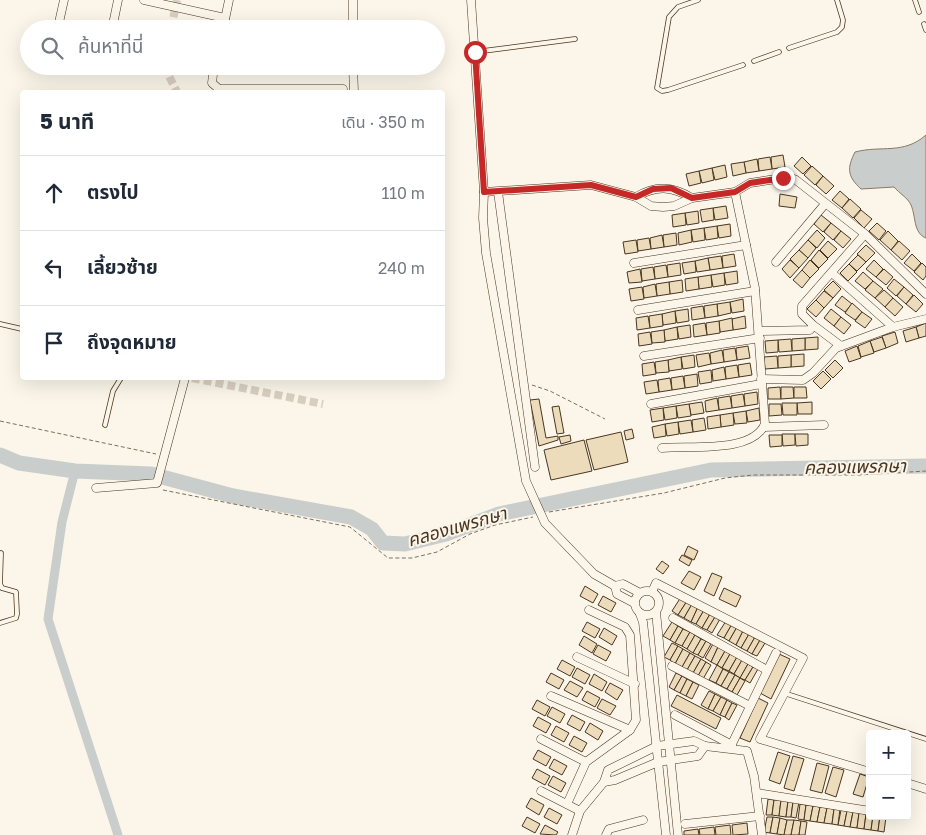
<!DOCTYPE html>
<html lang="th">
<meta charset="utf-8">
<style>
:root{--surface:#fff;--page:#f2f2f3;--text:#1f2937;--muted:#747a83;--line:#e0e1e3}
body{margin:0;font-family:"Golos Text","Noto Sans Thai",sans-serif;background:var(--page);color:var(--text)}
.controls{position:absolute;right:15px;bottom:15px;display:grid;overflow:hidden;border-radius:5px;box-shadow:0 5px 20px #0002}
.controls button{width:45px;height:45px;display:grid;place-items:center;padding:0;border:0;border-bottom:1px solid var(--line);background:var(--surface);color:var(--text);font:25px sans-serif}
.stop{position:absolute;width:15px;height:15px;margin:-11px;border:4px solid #c62828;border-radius:50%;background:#fff}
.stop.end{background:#c62828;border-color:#fff;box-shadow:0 1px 5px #0008}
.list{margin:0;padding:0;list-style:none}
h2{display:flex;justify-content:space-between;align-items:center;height:65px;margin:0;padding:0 20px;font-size:21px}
h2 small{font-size:16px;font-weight:400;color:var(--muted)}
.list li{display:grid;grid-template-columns:32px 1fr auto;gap:15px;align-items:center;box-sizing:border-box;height:75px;padding:0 20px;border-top:1px solid var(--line)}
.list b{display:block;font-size:19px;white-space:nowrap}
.list em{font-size:16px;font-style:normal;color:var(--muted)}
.icon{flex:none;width:28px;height:28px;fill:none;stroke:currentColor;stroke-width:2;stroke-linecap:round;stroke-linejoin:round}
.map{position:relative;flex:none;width:926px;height:835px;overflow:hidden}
.search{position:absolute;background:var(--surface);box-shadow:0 5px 20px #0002;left:20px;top:20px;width:425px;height:55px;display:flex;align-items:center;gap:12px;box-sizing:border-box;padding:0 18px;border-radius:28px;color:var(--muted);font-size:19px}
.panel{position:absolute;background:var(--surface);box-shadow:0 5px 20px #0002;left:20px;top:90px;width:425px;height:290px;border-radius:5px}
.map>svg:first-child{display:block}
.water{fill:#c9cecd;stroke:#887966}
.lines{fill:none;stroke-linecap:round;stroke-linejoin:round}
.canal{stroke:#c9cecd;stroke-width:9}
.river{stroke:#c9cecd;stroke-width:15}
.building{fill:#ecdcbc;stroke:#4a3520}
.minor-tunnel{stroke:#d8cfc1;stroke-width:8;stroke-dasharray:8 4;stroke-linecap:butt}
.service-casing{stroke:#4a3520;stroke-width:5.5}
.minor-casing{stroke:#4a3520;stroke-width:9}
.path{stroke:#7f6f5c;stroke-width:1;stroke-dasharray:4 2.5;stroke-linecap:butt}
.service{stroke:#fbf6e9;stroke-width:4}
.minor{stroke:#fbf6e9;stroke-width:8}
.route{stroke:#c62828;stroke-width:6}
.labels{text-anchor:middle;stroke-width:4;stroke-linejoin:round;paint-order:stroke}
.water-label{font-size:18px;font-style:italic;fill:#4a3520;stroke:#fbf6e9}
</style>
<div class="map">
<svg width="926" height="835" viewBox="0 0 926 835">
<rect width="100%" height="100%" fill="#fbf6e9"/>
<path class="water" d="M926 135V238C913 233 916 216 911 205 908 198 899 193 894 187L861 189C847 176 847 168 855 152 882 145 903 155 926 135Z"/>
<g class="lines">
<polyline class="canal" points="75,471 62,522 48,619 118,835"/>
<polyline class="river" points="0,455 19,463 75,471 151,474 233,496 351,517 372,529 383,543 405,544 446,534 499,514 711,470 926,466"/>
</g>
<g class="building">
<polygon points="783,155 785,167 772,169 771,157"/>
<polygon points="770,157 772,169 759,171 758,159"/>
<polygon points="802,157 811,166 803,174 794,166"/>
<polygon points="757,159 759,171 746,173 744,162"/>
<polygon points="744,162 746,173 733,176 731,164"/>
<polygon points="725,165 727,177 715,180 712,168"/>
<polygon points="812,166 823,176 815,185 804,175"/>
<polygon points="712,168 714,180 702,183 699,171"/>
<polygon points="699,171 701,183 689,186 686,174"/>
<polygon points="823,176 834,186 826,194 816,185"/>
<polygon points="840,191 849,199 842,208 832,200"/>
<polygon points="780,194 797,197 795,208 779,206"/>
<polygon points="850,199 861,209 853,218 842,208"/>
<polygon points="726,206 728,218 715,220 713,208"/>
<polygon points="713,208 714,220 702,222 700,210"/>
<polygon points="861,210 872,219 864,228 854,218"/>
<polygon points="698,211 699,223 687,225 685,213"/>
<polygon points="685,213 686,225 673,227 672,215"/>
<polygon points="821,215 831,223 823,232 814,224"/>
<polygon points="831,223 841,231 833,240 824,232"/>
<polygon points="877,223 886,231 879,240 869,231"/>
<polygon points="730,224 731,236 719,238 717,226"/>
<polygon points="717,226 718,238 706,240 704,228"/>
<polygon points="704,228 705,240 693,242 691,230"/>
<polygon points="691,230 692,242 679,245 678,233"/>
<polygon points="817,230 825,238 817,248 808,240"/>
<polygon points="841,231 851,239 843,248 834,240"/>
<polygon points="888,231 898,241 891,250 880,240"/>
<polygon points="676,233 677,245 664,247 663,235"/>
<polygon points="662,235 664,247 651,249 650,238"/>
<polygon points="649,238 651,249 638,251 637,240"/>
<polygon points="636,240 638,252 625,254 623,242"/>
<polygon points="808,240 816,248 808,258 799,250"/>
<polygon points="828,241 837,249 828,258 820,250"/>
<polygon points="899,241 910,251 902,260 891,250"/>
<polygon points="866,245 875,253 866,262 857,254"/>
<polygon points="799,250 808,258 799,268 790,259"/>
<polygon points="819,250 828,259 819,268 811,260"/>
<polygon points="734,254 736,266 723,268 722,256"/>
<polygon points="912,254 921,263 914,271 904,263"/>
<polygon points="858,255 866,262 857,271 849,264"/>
<polygon points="721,256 723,268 710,270 708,258"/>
<polygon points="708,258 710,270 697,272 695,261"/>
<polygon points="790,260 799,268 790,278 782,269"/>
<polygon points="810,260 819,269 810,278 802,270"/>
<polygon points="874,260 883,269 876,277 866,269"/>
<polygon points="695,261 696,272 684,274 682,263"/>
<polygon points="680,263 681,275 668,277 667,265"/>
<polygon points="922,263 926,267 926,276 923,280 914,272"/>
<polygon points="849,264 857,272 848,281 840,273"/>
<polygon points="666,265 668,277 655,279 654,267"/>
<polygon points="653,267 655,279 642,281 641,269"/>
<polygon points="640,269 642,282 629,283 627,272"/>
<polygon points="884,269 893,277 886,285 876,277"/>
<polygon points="802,270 810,278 802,288 793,280"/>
<polygon points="737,271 738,283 726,285 724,273"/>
<polygon points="863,272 873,281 865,289 855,281"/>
<polygon points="724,273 725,285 713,287 711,275"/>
<polygon points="711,275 712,287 699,289 698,277"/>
<polygon points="698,277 699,289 686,291 685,279"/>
<polygon points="894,279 904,287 896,296 887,288"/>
<polygon points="682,280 683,292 670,294 669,282"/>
<polygon points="833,281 841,289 833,298 824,290"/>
<polygon points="873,281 883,289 875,298 865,290"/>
<polygon points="669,282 670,294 657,296 656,284"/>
<polygon points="655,284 657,296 644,298 643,287"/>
<polygon points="642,287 644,299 631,301 629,289"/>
<polygon points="904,287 913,295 906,304 897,296"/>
<polygon points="884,290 893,298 885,307 875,298"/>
<polygon points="824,291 833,298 824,308 816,300"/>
<polygon points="914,295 923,304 916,312 906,304"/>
<polygon points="842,296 852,304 845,312 835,305"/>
<polygon points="893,298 903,307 895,316 885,307"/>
<polygon points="743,299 744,311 732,313 730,302"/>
<polygon points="816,300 824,308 816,317 807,309"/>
<polygon points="730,302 731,313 718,316 717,304"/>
<polygon points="852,303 862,312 855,320 845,313"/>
<polygon points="717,304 718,316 705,318 704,306"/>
<polygon points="703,306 705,318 692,320 691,308"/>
<polygon points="688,309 689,321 677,323 675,311"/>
<polygon points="831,309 841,317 834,326 824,318"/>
<polygon points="675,311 676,323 663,325 662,314"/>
<polygon points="862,312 872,319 865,328 855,321"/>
<polygon points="662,314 663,326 650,328 649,316"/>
<polygon points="648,316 650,328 637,330 636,318"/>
<polygon points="745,316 746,328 733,330 732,319"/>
<polygon points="841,317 851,325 844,334 834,326"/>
<polygon points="732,318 733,330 720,332 719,321"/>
<polygon points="719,321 720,333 707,335 706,323"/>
<polygon points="705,323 707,335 694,337 693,325"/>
<polygon points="926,323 926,336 919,338 916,327"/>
<polygon points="690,325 691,337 679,339 677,327"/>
<polygon points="677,327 678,339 665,341 664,330"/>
<polygon points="916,327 919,338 906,342 903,331"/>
<polygon points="664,330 665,342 652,343 651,332"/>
<polygon points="650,332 652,344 639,346 638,334"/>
<polygon points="895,332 898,343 886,348 882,336"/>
<polygon points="818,337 818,349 805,350 805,338"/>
<polygon points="882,337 886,348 874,352 870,341"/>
<polygon points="805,338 805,350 792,351 792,339"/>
<polygon points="791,339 792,351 779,352 778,340"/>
<polygon points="778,340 778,352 766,353 765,341"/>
<polygon points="870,341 874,353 861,357 858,346"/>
<polygon points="748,346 750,358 737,360 736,348"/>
<polygon points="857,346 861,358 849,362 845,351"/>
<polygon points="735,348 737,360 724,362 723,350"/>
<polygon points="722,350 724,362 711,364 710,353"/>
<polygon points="709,353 711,364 698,367 696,355"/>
<polygon points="804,354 804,366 791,367 791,355"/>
<polygon points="694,355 695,367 683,369 681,357"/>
<polygon points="791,355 791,367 778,368 778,356"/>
<polygon points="777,356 778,368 765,369 764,357"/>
<polygon points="681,357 682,369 669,371 668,360"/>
<polygon points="668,360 669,372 656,373 655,362"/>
<polygon points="835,360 843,368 833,378 825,370"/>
<polygon points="654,362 656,374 643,376 642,364"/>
<polygon points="750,363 752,375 739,377 738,365"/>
<polygon points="737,365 739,377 726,379 725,367"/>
<polygon points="724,367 726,379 713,381 712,370"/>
<polygon points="711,370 712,382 700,384 698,372"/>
<polygon points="823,371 831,379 821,389 813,381"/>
<polygon points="697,374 698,386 685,388 684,376"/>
<polygon points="683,376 685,388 672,390 671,378"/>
<polygon points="670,378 672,390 659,392 658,380"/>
<polygon points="657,380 659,392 646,394 644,382"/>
<polygon points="780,387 781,399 768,399 768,388"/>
<polygon points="781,387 793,387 794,398 781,399"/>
<polygon points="794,387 806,387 807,398 794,398"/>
<polygon points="757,392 758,404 745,406 744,394"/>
<polygon points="743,394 745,406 732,408 731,396"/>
<polygon points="730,396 732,408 719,410 718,398"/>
<polygon points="717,398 719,410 706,412 705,401"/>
<polygon points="539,399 546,438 558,436 558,440 539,446 530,400"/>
<polygon points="702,402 704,413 691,415 689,404"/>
<polygon points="812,402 812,414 798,414 797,403"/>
<polygon points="782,403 797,403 797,415 783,415"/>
<polygon points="689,404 691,416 678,418 676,406"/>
<polygon points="769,404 781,404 782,415 769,416"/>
<polygon points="559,406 564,433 557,434 552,407"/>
<polygon points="676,406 677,418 665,420 663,408"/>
<polygon points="663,408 664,420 652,422 650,410"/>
<polygon points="759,408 760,420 748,422 746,411"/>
<polygon points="746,411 747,423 735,424 733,413"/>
<polygon points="733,413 734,425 721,427 720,415"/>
<polygon points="720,415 721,427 708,429 707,417"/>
<polygon points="704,418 706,430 693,432 692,420"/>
<polygon points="691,420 693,432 680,434 678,422"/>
<polygon points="678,422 679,434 667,436 665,424"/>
<polygon points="665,424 666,436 654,438 652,427"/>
<polygon points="632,429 634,438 626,440 624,431"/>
<polygon points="621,432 628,462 594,470 586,440"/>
<polygon points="782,434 795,434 795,445 783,446"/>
<polygon points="795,434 808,434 808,445 796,446"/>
<polygon points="570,435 571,441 561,444 559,437"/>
<polygon points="769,435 782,435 782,446 770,447"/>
<polygon points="584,440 592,471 551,480 544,450"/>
<polygon points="688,546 698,551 694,560 684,555"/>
<polygon points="682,555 692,560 689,566 679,560"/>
<polygon points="662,561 669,566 663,574 656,569"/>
<polygon points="689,571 701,577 694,590 681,583"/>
<polygon points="712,573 722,577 714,596 704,591"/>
<polygon points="585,586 598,594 593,603 580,596"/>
<polygon points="724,588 741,596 736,607 719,599"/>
<polygon points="603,596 616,603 611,612 598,605"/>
<polygon points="681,597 687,601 678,615 672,611"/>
<polygon points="687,601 692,604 684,618 678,615"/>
<polygon points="692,604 698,607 691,622 684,618"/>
<polygon points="698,607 704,610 696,624 691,622"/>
<polygon points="704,610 710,614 702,628 696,624"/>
<polygon points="710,614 715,617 707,630 702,628"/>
<polygon points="715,617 720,619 712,633 707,630"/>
<polygon points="726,621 732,624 724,638 717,635"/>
<polygon points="587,622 600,629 595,638 582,631"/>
<polygon points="672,622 678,626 670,640 663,636"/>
<polygon points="732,624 737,627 729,641 724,638"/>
<polygon points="678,626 683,629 675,643 670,640"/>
<polygon points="737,627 743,631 736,645 729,641"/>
<polygon points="604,628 617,636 612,645 599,637"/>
<polygon points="683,629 690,632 682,646 675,643"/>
<polygon points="743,631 749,634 741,648 736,645"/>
<polygon points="690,632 695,635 687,649 682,646"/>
<polygon points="749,634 755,637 747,651 741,648"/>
<polygon points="695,635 701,639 693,653 687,649"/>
<polygon points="584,636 597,644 592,653 579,645"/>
<polygon points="755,637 760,640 752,654 747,651"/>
<polygon points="701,639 706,641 698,655 693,653"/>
<polygon points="760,640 765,643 757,656 752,654"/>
<polygon points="706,641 711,644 703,658 698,655"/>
<polygon points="672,643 678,646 670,660 664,657"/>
<polygon points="713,644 718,647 711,662 705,658"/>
<polygon points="598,645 611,652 606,661 593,654"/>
<polygon points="678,646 683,649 675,664 670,660"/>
<polygon points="718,647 725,651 717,665 711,662"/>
<polygon points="683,649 690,653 682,667 675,664"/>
<polygon points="725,651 730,654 722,668 717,665"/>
<polygon points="690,653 695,656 687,670 682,667"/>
<polygon points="730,654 737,657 729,671 722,668"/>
<polygon points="779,654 790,659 771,699 760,693"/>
<polygon points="695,656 701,659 693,673 687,670"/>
<polygon points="737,657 742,660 734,674 729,671"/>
<polygon points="701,659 706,662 698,676 693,673"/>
<polygon points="562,660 575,667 570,676 557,669"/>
<polygon points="742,660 748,664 740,678 734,674"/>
<polygon points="706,662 711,665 703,679 698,676"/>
<polygon points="748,664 753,667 745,680 740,678"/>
<polygon points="717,665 723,669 716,683 709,680"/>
<polygon points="753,667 758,669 750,683 745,680"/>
<polygon points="577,668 590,675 585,684 572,677"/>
<polygon points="723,669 729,672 721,686 716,683"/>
<polygon points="729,672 735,675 727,689 721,686"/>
<polygon points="551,673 564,680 559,689 546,682"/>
<polygon points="676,673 682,676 674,690 669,687"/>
<polygon points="594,674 607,682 602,691 589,684"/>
<polygon points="735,675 740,678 732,692 727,689"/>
<polygon points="682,676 687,679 680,693 674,690"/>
<polygon points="740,678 745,681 737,695 732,692"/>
<polygon points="687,679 693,682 686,696 680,693"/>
<polygon points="570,681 583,688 577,697 564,690"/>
<polygon points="693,682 699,685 692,699 686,696"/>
<polygon points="610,683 623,690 617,700 605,692"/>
<polygon points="587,691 600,698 595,707 582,700"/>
<polygon points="709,691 715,694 708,709 701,705"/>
<polygon points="715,694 721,697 713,711 708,709"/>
<polygon points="677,695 721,718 716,729 671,706"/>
<polygon points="721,697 727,700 720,715 713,711"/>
<polygon points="758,698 768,703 750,742 740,738"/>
<polygon points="602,699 616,706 610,715 597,708"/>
<polygon points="537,700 550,707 545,716 532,709"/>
<polygon points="727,700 732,703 725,717 720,715"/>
<polygon points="732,703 737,705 729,720 725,717"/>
<polygon points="552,707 565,714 560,723 547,716"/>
<polygon points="572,715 585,722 580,731 567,724"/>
<polygon points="538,717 551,724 546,733 533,726"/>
<polygon points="590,723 603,731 598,740 585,732"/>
<polygon points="556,726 569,733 564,742 551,735"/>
<polygon points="574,736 587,743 582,752 569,745"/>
<polygon points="538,750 551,757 546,766 533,759"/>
<polygon points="778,752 790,756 780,784 769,780"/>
<polygon points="793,756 804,759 794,791 784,788"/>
<polygon points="554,759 567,766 562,775 549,768"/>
<polygon points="817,763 829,766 822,793 810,790"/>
<polygon points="833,767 844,770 836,797 825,793"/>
<polygon points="537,769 550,776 545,785 532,778"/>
<polygon points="860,774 869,777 863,797 853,794"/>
<polygon points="553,776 566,783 561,792 548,785"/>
<polygon points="531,798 544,805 539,815 526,807"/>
<polygon points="768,799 774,800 772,815 766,815"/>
<polygon points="774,800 781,800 779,816 772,815"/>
<polygon points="781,800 788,801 786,817 779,816"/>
<polygon points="788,801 793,802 791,817 786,817"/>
<polygon points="793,802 799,802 796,818 791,817"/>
<polygon points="800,804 806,805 804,820 798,819"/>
<polygon points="806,805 813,806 810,821 804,820"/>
<polygon points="813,806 820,807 817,822 810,821"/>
<polygon points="820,807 827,808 824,823 817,822"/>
<polygon points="549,808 562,815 557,824 544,817"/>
<polygon points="827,808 834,809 832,824 824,823"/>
<polygon points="834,809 840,809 838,825 832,824"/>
<polygon points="841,810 847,811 844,826 838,825"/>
<polygon points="847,811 853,812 850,827 844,826"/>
<polygon points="853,812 859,813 857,828 850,827"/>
<polygon points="859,813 866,814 864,829 857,828"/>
<polygon points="866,814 873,816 871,830 864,829"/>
<polygon points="873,816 880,816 878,831 871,830"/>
<polygon points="880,816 886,817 884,832 878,831"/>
<polygon points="527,817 540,824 535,833 522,826"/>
<polygon points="767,817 773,817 770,833 764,832"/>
<polygon points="773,817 780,818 777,834 770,833"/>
<polygon points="780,818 787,820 784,835 777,834"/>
<polygon points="787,820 794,820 791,835 784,835"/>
<polygon points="794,820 801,821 799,835 791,835"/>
<polygon points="801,821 807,822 805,835 799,835"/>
<polygon points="747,823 748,834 733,835 732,825"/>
<polygon points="545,825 558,832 556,835 540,834"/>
<polygon points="730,825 731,835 716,835 715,827"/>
<polygon points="714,827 715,835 700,835 699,829"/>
<polygon points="698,829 699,835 684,835 684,831"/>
</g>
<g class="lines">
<g class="minor-tunnel">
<polyline points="171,29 177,0"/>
<polyline points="164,66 177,92"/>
<polyline points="192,378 323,404"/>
</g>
<g class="service-casing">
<g id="service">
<polyline points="698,0 678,7 669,17 657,88 662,91 668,90 743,65"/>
<polyline points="915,0 919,12"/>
<polyline points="924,24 926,30"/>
<polyline points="789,48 837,32 842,27 843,20 837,0"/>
<polyline points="475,52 575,39"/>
<polyline points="754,61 779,52"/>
<polyline points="0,324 22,329"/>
<polyline points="105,425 113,391 121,378"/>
<polyline points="0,623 16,618 17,614 16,592 2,588 0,584 1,553"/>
<polyline points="784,693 926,739"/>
</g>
</g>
<g class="minor-casing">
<g id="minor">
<polyline points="144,0 225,18"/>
<polyline points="471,0 484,192 483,218 486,253 526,481 545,523 594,574 615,586 623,584 640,593"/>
<polyline points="58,27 64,0"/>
<polyline points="112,29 118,0"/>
<polyline points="223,29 229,0"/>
<polyline points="353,29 353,0"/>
<polyline points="214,66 212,83 219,89 343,89"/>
<polyline points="353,66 354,92"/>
<polyline points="484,192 591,185 636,197 651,206 663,207 674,206 692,198 735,192 750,183 789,177 796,180 865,234 926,294"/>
<polyline points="498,192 535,467"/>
<path d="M636 197C656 185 672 186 692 198"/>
<polyline points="776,262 825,204"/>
<polyline points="634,263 746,245"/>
<polyline points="832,273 893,327"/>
<polyline points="638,310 755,291"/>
<polyline points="813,325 841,346"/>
<polyline points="760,331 810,330 813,325 802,314 802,306 865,234"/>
<polyline points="644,356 760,338"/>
<polyline points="761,379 803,380 813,373 836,348 893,327 926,319"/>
<polyline points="651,404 761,384"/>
<polyline points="764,427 824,425"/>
<path d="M662 448C689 445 752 454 765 424L755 288 735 192"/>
<polyline points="96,488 157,483 185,378"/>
<polyline points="615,586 617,594 634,603"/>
<circle cx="647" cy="603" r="12"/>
<polyline points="652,592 656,583 803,658 760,739 870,772"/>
<polyline points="656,612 678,835"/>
<polyline points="640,614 643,622 666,835"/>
<polyline points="673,618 767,670"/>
<polyline points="577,657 635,684"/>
<polyline points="672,666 750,706"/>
<polyline points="551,696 630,730"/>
<polyline points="675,715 732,745"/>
<polyline points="541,739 586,762"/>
<polygon points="694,741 705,746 698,756 658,762 615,780 604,782 608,770 657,746"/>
<polyline points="705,746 747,751 754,776 762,835"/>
<polyline points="730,748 776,653"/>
<polyline points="907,783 926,789"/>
<polyline points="541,791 580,811"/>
<polyline points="757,793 870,811"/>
<polyline points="567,804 586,762 630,730 636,720 630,635 625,627 589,610"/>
<polyline points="685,824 760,816"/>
<polyline points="572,835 580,811 604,782"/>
<polyline points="606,835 609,829 643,820"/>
</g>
</g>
<g class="path">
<polyline points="532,385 550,391 605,419"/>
<polyline points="0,421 156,454"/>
<polyline points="163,490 350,527 388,558 412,558 437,552 470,534 495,525 533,517"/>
<polyline points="549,512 664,493 725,478 753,475 859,475 926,471"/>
</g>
<use href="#service" class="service"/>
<use href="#minor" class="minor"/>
</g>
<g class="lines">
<polyline class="route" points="475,52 484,192 591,185 636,197 653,189 671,188 692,198 735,192 750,183 783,178"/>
</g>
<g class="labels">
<g class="water-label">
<text transform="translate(855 467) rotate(-1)" y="6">คลองแพรกษา</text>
<text transform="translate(457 527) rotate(-16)" y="6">คลองแพรกษา</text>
</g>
</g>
</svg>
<div class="controls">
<button>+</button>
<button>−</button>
</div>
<div class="stop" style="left:475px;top:52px"></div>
<div class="stop end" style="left:783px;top:178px"></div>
<div class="search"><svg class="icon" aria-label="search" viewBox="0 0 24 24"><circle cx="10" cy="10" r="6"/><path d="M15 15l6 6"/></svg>ค้นหาที่นี่</div>
<section class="panel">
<h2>5 นาที<small>เดิน · 350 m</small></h2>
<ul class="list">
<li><svg class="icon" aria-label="ahead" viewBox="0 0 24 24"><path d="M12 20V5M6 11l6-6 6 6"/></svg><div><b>ตรงไป</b></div><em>110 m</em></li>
<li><svg class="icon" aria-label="left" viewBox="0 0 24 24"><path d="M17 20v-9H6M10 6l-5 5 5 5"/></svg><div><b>เลี้ยวซ้าย</b></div><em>240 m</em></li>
<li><svg class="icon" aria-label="arrive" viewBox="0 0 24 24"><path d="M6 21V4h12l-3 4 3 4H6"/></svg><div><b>ถึงจุดหมาย</b></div></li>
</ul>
</section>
</div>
